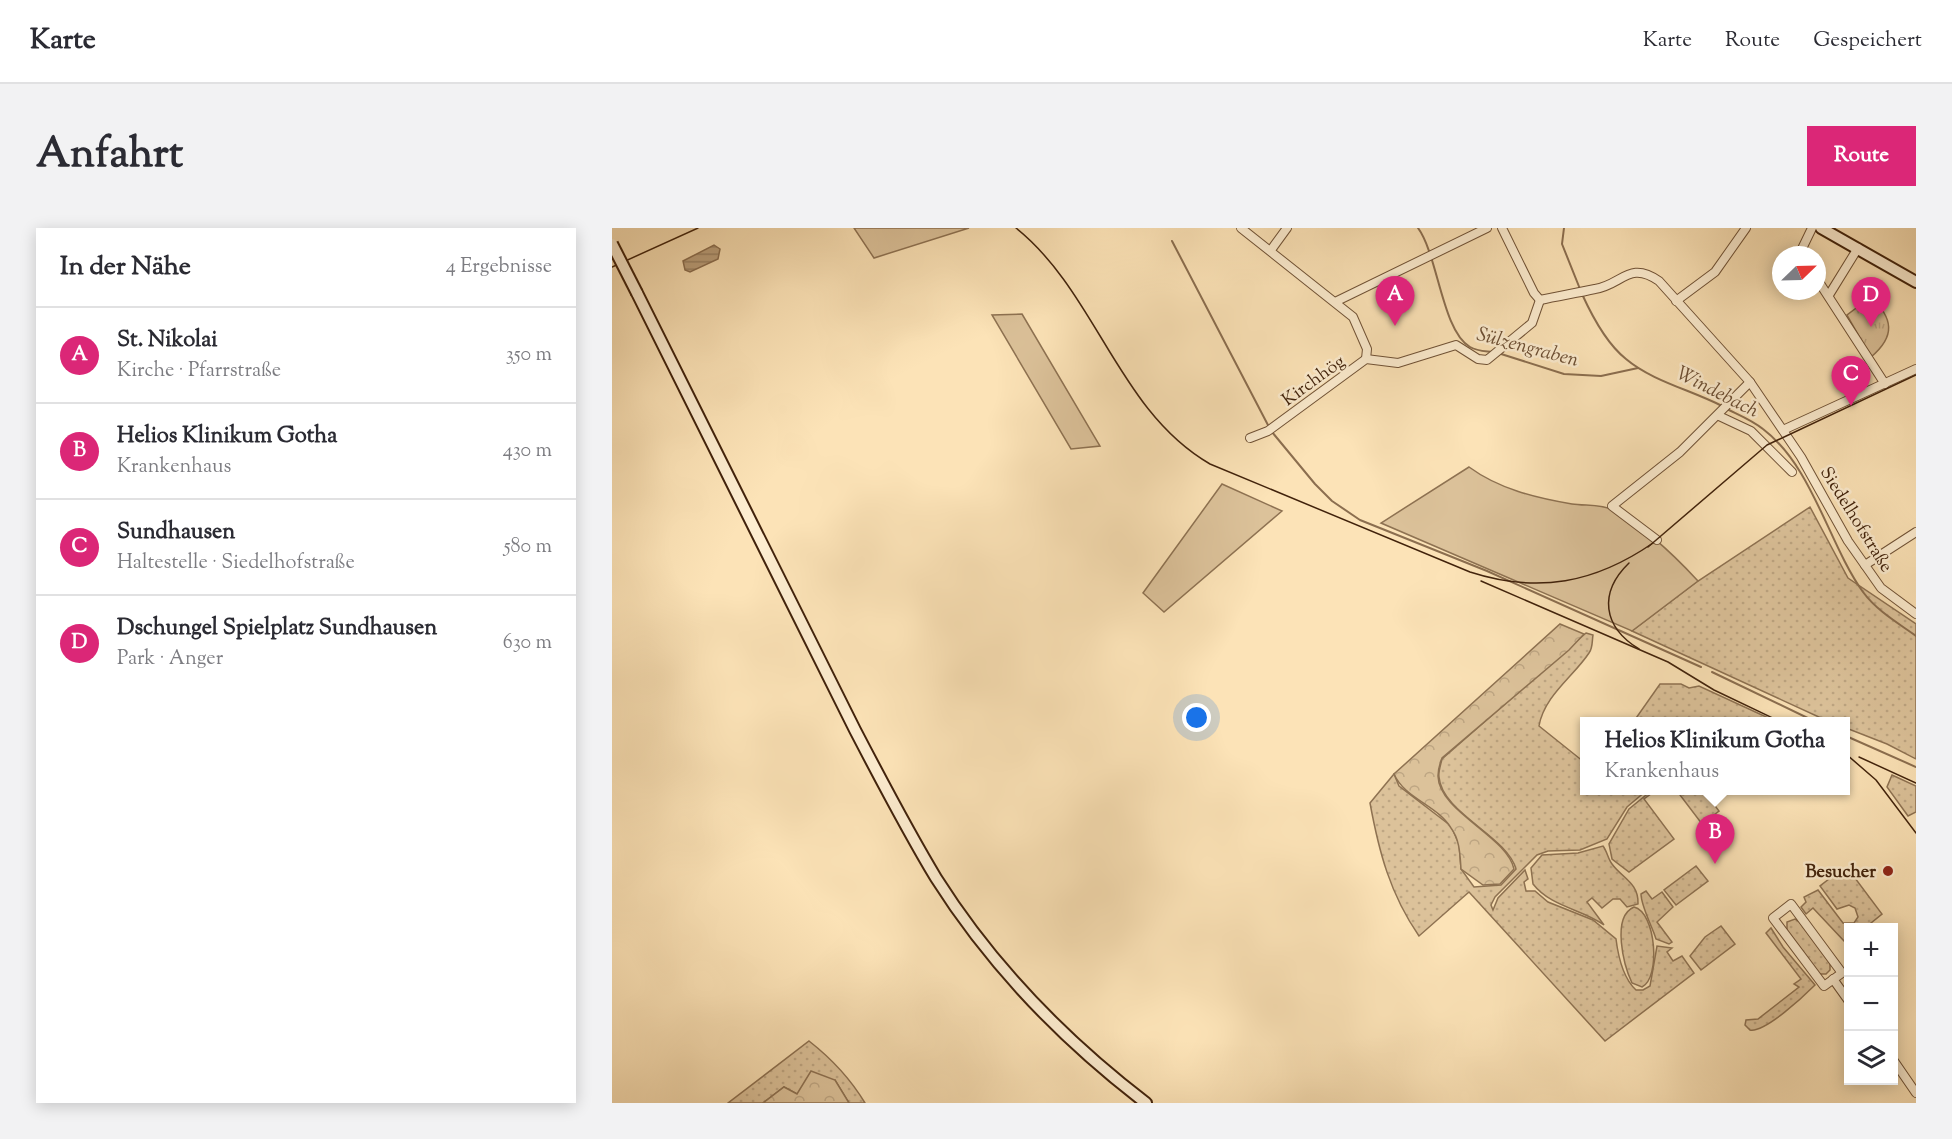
<!DOCTYPE html>
<html lang="de">
<meta charset="utf-8">
<style>
:root{--surface:#fff;--page:#f2f2f3;--text:#2b2b33;--muted:#7c7c81;--line:#e1e1e2;--accent:#db2777}
body{margin:0;font-family:"Sorts Mill Goudy",serif;background:var(--page);color:var(--text)}
.controls{position:absolute;right:18px;bottom:18px;display:grid;overflow:hidden;border-radius:0px;box-shadow:0 3px 15px #0003}
.controls button{width:54px;height:54px;display:grid;place-items:center;padding:0;border:0;border-bottom:2px solid var(--line);background:var(--surface);color:var(--text);font:30px sans-serif}
.compass{position:absolute;left:1160px;top:18px;width:54px;height:54px;border-radius:50%;background:var(--surface);box-shadow:0 3px 15px #0003;rotate:67deg}
.you{position:absolute;left:585px;top:490px;width:21px;height:21px;margin:-15px;border:4px solid #fff;border-radius:50%;background:#1a73e8;box-shadow:0 0 0 9px #1a73e833}
.badge{display:grid;place-items:center;width:39px;height:39px;border-radius:50%;background:var(--accent);color:#fff;font-size:20px;font-weight:700}
.pin{position:absolute;translate:-50% -50px;filter:drop-shadow(0 2px 3px #0008)}
.pin::after{content:'';position:absolute;top:32px;width:21px;height:18px;background:inherit;clip-path:polygon(0 0,100% 0,50% 100%)}
.popup{position:absolute;left:968px;top:489px;width:270px;height:78px;box-sizing:border-box;display:grid;place-content:center;border-radius:0px;background:var(--surface);filter:drop-shadow(0 2px 4px #0005);font-size:20px;white-space:nowrap;color:var(--muted)}
.popup b{font-size:22px;color:var(--text)}
.popup::after{content:'';position:absolute;left:50%;top:100%;margin-left:-12px;border:12px solid transparent;border-top-color:var(--surface)}
.list{margin:0;padding:0;list-style:none}
h2{display:flex;justify-content:space-between;align-items:center;height:78px;margin:0;padding:0 24px;font-size:26px}
h2 small{font-size:20px;font-weight:400;color:var(--muted)}
.list li{display:grid;grid-template-columns:39px 1fr auto;gap:18px;align-items:center;box-sizing:border-box;height:96px;padding:0 24px;border-top:2px solid var(--line)}
.list b{display:block;font-size:22px;white-space:nowrap}
.list p{margin:0;font-size:20px;white-space:nowrap;color:var(--muted)}
.list em{font-size:20px;font-style:normal;color:var(--muted)}
.icon{flex:none;width:33px;height:33px;fill:none;stroke:currentColor;stroke-width:2;stroke-linecap:round;stroke-linejoin:round}
.map{position:relative;flex:none;width:1304px;height:875px;overflow:hidden;border-radius:0px}
header{display:flex;align-items:center;gap:36px;box-sizing:border-box;height:84px;padding:0 30px;background:var(--surface);border-bottom:2px solid var(--line)}
header strong{font-size:28px}
nav{display:flex;gap:33px;margin-inline-start:auto;font-size:21px}
.intro{display:flex;align-items:center;justify-content:space-between;box-sizing:border-box;height:144px;padding:0 36px}
h1{margin:0;font-size:42px}
.button{padding:15px 27px;border-radius:0px;background:var(--accent);color:#fff;font-size:21px;font-weight:700}
main{display:flex;gap:36px;padding:0 36px}
aside{flex:1;background:var(--surface);border-radius:0px;box-shadow:0 3px 15px #0003}
.map>svg:first-child{display:block}
.grass{fill:url(#grass-dots);stroke:#8e7252;stroke-width:1.5}
.forest{fill:url(#forest-crowns);stroke:#8e7252;stroke-width:1.5}
.park{fill:url(#park-tufts);stroke:#8e7252;stroke-width:1.5}
.garden{fill:#dcc29a;stroke:#8e7252;stroke-width:1.5}
.water{fill:url(#water-rules);stroke:#8b6e4f;stroke-width:1.5}
.lines{fill:none;stroke-linecap:round;stroke-linejoin:round}
.stream{stroke:#8b6e4f;stroke-width:2}
.street-casing{stroke:#705236;stroke-width:10}
.secondary-casing{stroke:#41220b;stroke-width:14}
.street{stroke:#fdedd0;stroke-width:8}
.secondary{stroke:#fdedd0;stroke-width:10}
.tram{stroke:#41220b;stroke-width:1.5}
.secondary-bridge-casing{stroke:#41220b;stroke-width:14;stroke-linecap:butt}
.secondary-bridge{stroke:#fdedd0;stroke-width:10}
.poi-dot{fill:#8f2418;stroke:#fdedd0;stroke-width:2}
.labels{text-anchor:middle;stroke-width:5;stroke-linejoin:round;paint-order:stroke}
.street-label{font-size:18px;fill:#41220b;stroke:#fdedd0}
.poi-label{font-size:18px;font-weight:bold;fill:#41220b;stroke:#fdedd0;text-anchor:end}
.water-label{font-size:20px;font-style:italic;fill:#6c4e33;stroke:#fdedd0}
</style>
<header>
<strong>Karte</strong>
<nav><a>Karte</a><a>Route</a><a>Gespeichert</a></nav>
</header>
<div class="intro"><h1>Anfahrt</h1><a class="button">Route</a></div>
<main>
<aside>
<h2>In der Nähe<small>4 Ergebnisse</small></h2>
<ul class="list">
<li><span class="badge">A</span><div><b>St. Nikolai</b><p>Kirche · Pfarrstraße</p></div><em>350 m</em></li>
<li><span class="badge">B</span><div><b>Helios Klinikum Gotha</b><p>Krankenhaus</p></div><em>430 m</em></li>
<li><span class="badge">C</span><div><b>Sundhausen</b><p>Haltestelle · Siedelhofstraße</p></div><em>580 m</em></li>
<li><span class="badge">D</span><div><b>Dschungel Spielplatz Sundhausen</b><p>Park · Anger</p></div><em>630 m</em></li>
</ul>
</aside>
<div class="map">
<svg width="1304" height="875" viewBox="0 0 1304 875">
<defs>
<pattern id="grass-dots" width="8" height="8" patternUnits="userSpaceOnUse" patternTransform="scale(1.5)"><rect width="8" height="8" fill="#dcc29a"/><path d="M2 2h.1M6 6h.1" fill="none" stroke="#bea683" stroke-width="1.8" stroke-linecap="round"/></pattern>
<pattern id="forest-crowns" width="20" height="18" patternUnits="userSpaceOnUse" patternTransform="scale(1.5)"><rect width="20" height="18" fill="#dcc29a"/><path d="M2 6a3 3 0 1 1 6 0M12 15a3 3 0 1 1 6 0" fill="none" stroke="#bea683"/></pattern>
<pattern id="park-tufts" width="24" height="20" patternUnits="userSpaceOnUse" patternTransform="scale(1.5)"><rect width="24" height="20" fill="#dcc29a"/><path d="M3 7l-1-3M5 7V3M7 7l1-3M15 17l-1-3M17 17v-4M19 17l1-3" fill="none" stroke="#bea683"/></pattern>
<pattern id="water-rules" width="6" height="5" patternUnits="userSpaceOnUse" patternTransform="scale(1.5)"><rect width="6" height="5" fill="#bca17d"/><path d="M0 2.5h6" fill="none" stroke="#9a8365"/></pattern>
</defs>
<rect width="100%" height="100%" fill="#fce3b7"/>
<filter id="stains"><feTurbulence type="fractalNoise" baseFrequency=".00333" numOctaves="4"/><feColorMatrix values="0 0 0 0 .2 0 0 0 0 .09 0 0 0 0 .02 0 0 0 .5 -.17"/></filter>
<radialGradient id="worn" r=".72"><stop offset=".6" stop-color="#630" stop-opacity="0"/><stop offset="1" stop-color="#630" stop-opacity=".3"/></radialGradient>
<g class="grass">
<polygon points="1198,279 1236,350 1304,396 1304,531 1275,516 1234,500 1234,494 1209,490 1020,403 1086,353"/>
<path d="M974 405 981 407C980 412 981 420 977 425 962 448 932 468 927 498L972 534V562L1034 563 1015 579 995 611 968 622 936 623 925 627 883 669 879 677 881 682 886 670 913 642 916 651 912 654 914 663H923L936 674 981 692 1004 711C1006 727 1011 750 1024 762H1031L1038 758 1045 718 1060 720 1055 724 1061 733 1070 728 1082 745 993 813 857 664 807 708C778 666 767 624 758 575L782 546 787 558 839 598 847 616 849 641 862 659 889 657 904 641C895 608 830 585 827 549 826 544 829 536 830 531Z"/>
<polygon points="1048,456 1069,456 1077,460 1087,458 1163,493 1022,493"/>
<polygon points="1280,547 1304,558 1304,584 1296,588 1275,559"/>
<polygon points="1039,563 1043,563 1032,571 1062,611 1017,644 1000,631 997,616 1017,581"/>
<polygon points="1065,563 1092,563 1107,583 1090,596"/>
<path d="M991 618C995 623 996 631 1000 636 1010 650 1027 655 1026 676L1015 679 1008 671H1001L990 680 980 670 975 674 992 697C970 681 939 679 921 656L919 640 930 627 966 625Z"/>
<polygon points="1084,638 1096,653 1064,677 1052,662"/>
<polygon points="1230,641 1236,649 1240,646 1270,686 1254,699 1236,700 1236,712 1233,714 1201,680 1194,686 1189,679 1194,674 1192,669 1206,662 1231,695 1242,695 1246,689 1243,680 1237,677 1225,681 1208,658"/>
<path d="M1034 663 1040 671 1050 664 1061 679 1045 694 1060 714 1057 716 1044 711C1040 698 1029 678 1029 666Z"/>
<path d="M1022 679C1044 684 1049 750 1030 759L1020 755C1012 738 999 689 1022 679Z"/>
<polygon points="1183,691 1188,694 1218,735 1218,742 1214,746 1207,746 1175,705 1175,694"/>
<polygon points="1109,698 1123,716 1089,742 1078,728 1093,709"/>
<path d="M1159 700 1171 719 1203 757C1193 767 1153 805 1138 802L1133 797 1134 792 1146 791 1187 759 1182 756 1189 751 1154 705Z"/>
<path d="M197 813C220 831 238 850 253 875H237L223 852 185 866 172 859 151 875H116Z"/>
</g>
<g class="forest">
<path d="M948 396 972 406 957 422 830 530C828 535 826 542 826 548 827 584 895 608 902 641L888 656 871 657 849 641C848 627 848 612 839 600 825 577 793 571 782 546Z"/>
<polygon points="199,843 223,852 237,875 151,875 172,859 185,866"/>
</g>
<path class="park" d="M1259 69C1281 90 1284 108 1259 129L1235 87Z"/>
<g class="garden">
<polygon points="242,0 357,0 262,30"/>
<polygon points="410,86 488,218 459,221 380,87"/>
<path d="M857 239C887 261 924 270 960 276 973 278 990 276 1001 282 1033 299 1062 327 1086 353L1020 403 769 295Z"/>
<polygon points="610,256 670,283 552,384 531,365"/>
</g>
<polygon class="water" points="102,17 108,21 106,31 78,44 73,42 71,33"/>
<g class="lines">
<g class="stream">
<path d="M806 0C826 27 830 103 858 119 865 123 872 123 880 124"/>
<polyline points="952,0 950,16 968,61"/>
<polyline points="560,13 657,199"/>
<path d="M970 66C980 88 995 116 1014 131 1040 153 1079 162 1110 178"/>
<polyline points="886,125 952,146 989,148 1026,140"/>
<path d="M1115 181C1127 187 1140 192 1151 201 1201 239 1216 315 1251 364 1265 383 1286 395 1304 408"/>
<polyline points="660,204 703,256 720,273 748,292 875,343 1089,439"/>
<polyline points="1100,444 1204,494"/>
<polyline points="1234,508 1304,539"/>
</g>
<g class="street-casing">
<g id="street">
<polyline points="629,0 741,89 755,121 754,131"/>
<polyline points="890,0 922,65 928,72"/>
<polyline points="659,22 675,0"/>
<polyline points="1187,27 1200,0"/>
<polyline points="1205,51 1273,156"/>
<polyline points="1217,67 1246,20"/>
<path d="M928 72C946 68 965 65 983 61 1010 57 1017 32 1047 53L1138 154 1189 229 1236 313 1269 360 1304 386"/>
<polyline points="1064,73 1103,44 1134,0"/>
<polyline points="723,74 875,0"/>
<polyline points="1107,188 1139,203 1180,244"/>
<polyline points="1171,202 1304,141"/>
<polyline points="638,210 656,203 754,131 786,135 844,117 866,131 875,132 920,95 928,72"/>
<polyline points="1045,312 1000,278 1068,224 1138,154"/>
<polyline points="1253,337 1304,304"/>
<polygon points="1179,676 1230,745 1212,758 1161,690"/>
<polyline points="1221,751 1236,772"/>
<polyline points="1282,833 1304,865"/>
</g>
</g>
<g class="secondary-casing">
<g id="secondary">
<polyline points="1209,0 1304,54"/>
<path d="M25 65 243 502C269 552 295 602 324 650 379 737 453 813 534 875"/>
</g>
</g>
<use href="#street" class="street"/>
<use href="#secondary" class="secondary"/>
<g class="tram">
<path d="M404 0C485 65 506 183 598 236L858 344C926 366 983 355 1041 315"/>
<polyline points="0,39 86,0"/>
<polyline points="1036,319 1155,217 1304,147"/>
<path d="M1017 335C986 365 991 399 1027 421"/>
<polyline points="869,353 1056,434 1102,462 1169,494"/>
<polyline points="1234,526 1264,552 1304,605"/>
<polyline points="1247,529 1304,555"/>
</g>
<g class="secondary-bridge-casing">
<polyline id="secondary-bridge" points="0,16 25,65"/>
</g>
<use href="#secondary-bridge" class="secondary-bridge"/>
</g>
<circle class="poi-dot" cx="1276" cy="643" r="6"/>
<g class="labels">
<g class="street-label">
<text transform="translate(701 152) rotate(-36)" y="6">Kirchhög</text>
<text transform="translate(1245 291) rotate(58)" y="6">Siedelhofstraße</text>
</g>
<g class="poi-label">
<text x="1264" y="649">Besucher</text>
</g>
<g class="water-label">
<text transform="translate(916 118) rotate(15)" y="7">Sülzengraben</text>
<text transform="translate(1106 163) rotate(27)" y="7">Windebach</text>
</g>
</g>
<rect width="100%" height="100%" filter="url(#stains)"/>
<rect width="100%" height="100%" fill="url(#worn)"/>
</svg>
<div class="controls">
<button>+</button>
<button>−</button>
<button><svg class="icon" aria-label="layers" viewBox="0 0 24 24"><path d="M12 4l9 5-9 5-9-5zM3 14l9 5 9-5"/></svg></button>
</div>
<svg class="compass" viewBox="-18 -18 36 36"><path d="M0-13l5 13h-10z" fill="#e53935"/><path d="M0 13l5-13h-10z" fill="#7c7c81"/></svg>
<div class="you"></div>
<div class="pin badge" style="left:783px;top:98px">A</div>
<div class="pin badge" style="left:1103px;top:636px">B</div>
<div class="popup"><b>Helios Klinikum Gotha</b>Krankenhaus</div>
<div class="pin badge" style="left:1239px;top:178px">C</div>
<div class="pin badge" style="left:1259px;top:99px">D</div>
</div>
</main>
